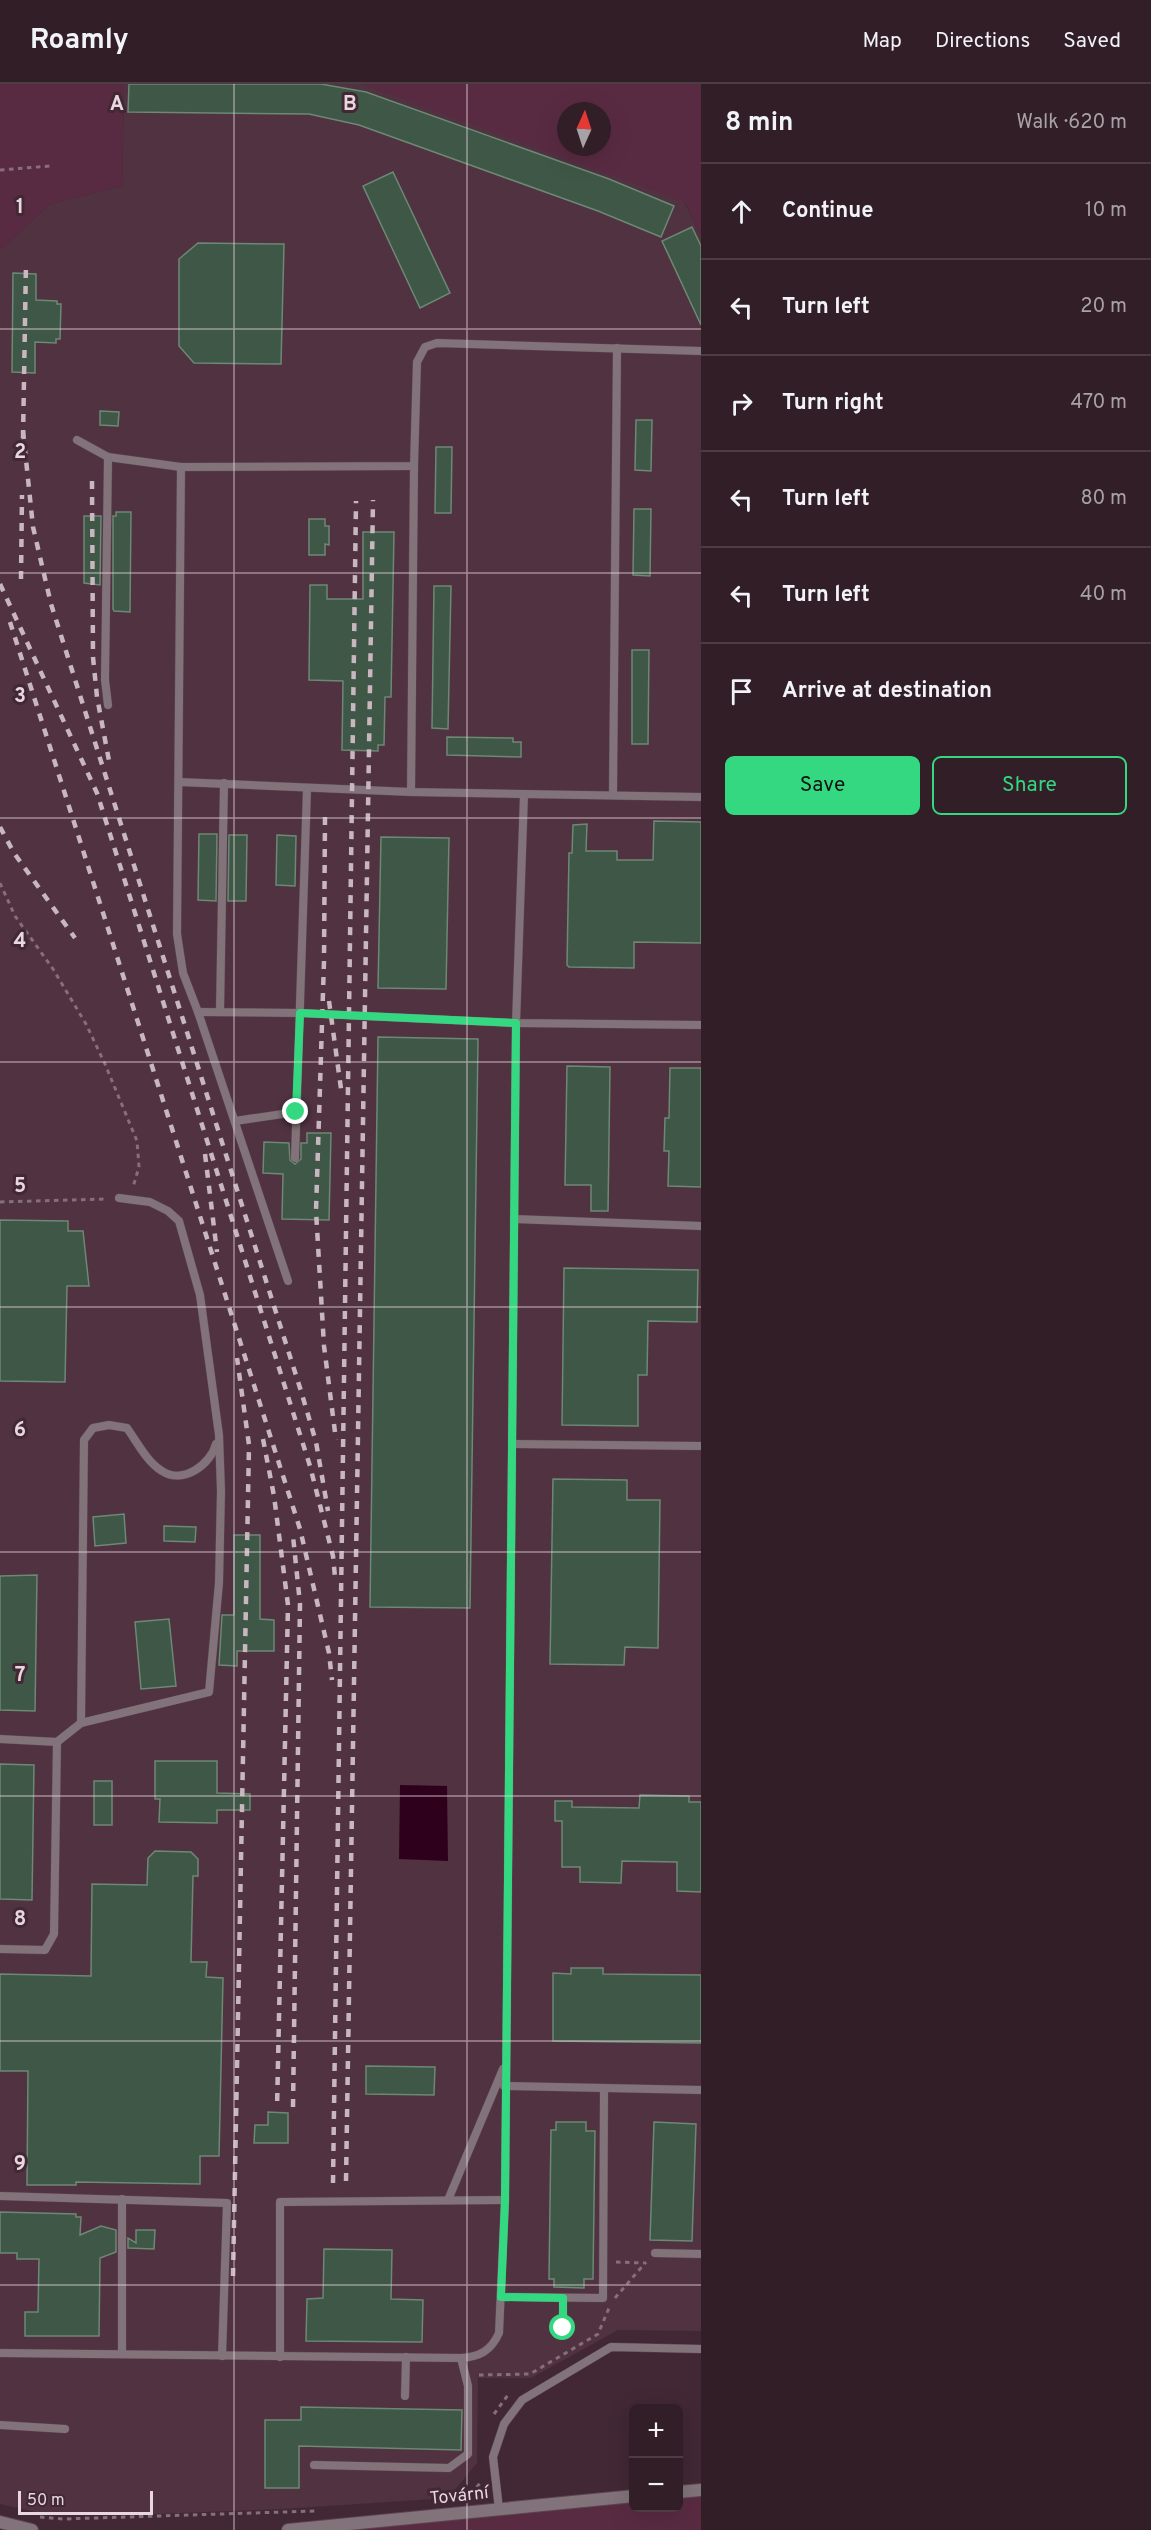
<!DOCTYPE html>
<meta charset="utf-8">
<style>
:root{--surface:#311e27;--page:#3d2b33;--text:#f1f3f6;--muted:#a8a2a7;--line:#4c3c44;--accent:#34d881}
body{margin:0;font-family:Overpass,sans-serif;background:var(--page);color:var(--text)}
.controls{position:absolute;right:18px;bottom:18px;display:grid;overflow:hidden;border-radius:9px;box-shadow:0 6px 24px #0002}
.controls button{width:54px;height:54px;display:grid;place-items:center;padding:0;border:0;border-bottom:2px solid var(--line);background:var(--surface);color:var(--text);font:30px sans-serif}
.compass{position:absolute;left:557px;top:18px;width:54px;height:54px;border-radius:50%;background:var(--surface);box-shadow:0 6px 24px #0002;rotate:3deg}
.scale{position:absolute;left:18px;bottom:15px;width:135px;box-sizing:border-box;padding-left:6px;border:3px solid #e8d7de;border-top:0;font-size:16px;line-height:21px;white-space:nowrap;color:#e8d7de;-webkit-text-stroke:4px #412834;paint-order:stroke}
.stop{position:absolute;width:18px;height:18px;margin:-14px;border:4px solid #34d881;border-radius:50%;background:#fff}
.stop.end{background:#34d881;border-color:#fff;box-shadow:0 2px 6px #0008}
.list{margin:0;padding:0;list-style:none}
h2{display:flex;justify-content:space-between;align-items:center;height:78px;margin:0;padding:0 24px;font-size:26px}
h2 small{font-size:20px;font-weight:400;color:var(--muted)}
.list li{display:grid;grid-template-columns:39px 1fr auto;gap:18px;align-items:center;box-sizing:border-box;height:96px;padding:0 24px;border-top:2px solid var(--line)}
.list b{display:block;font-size:22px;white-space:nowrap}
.list em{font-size:20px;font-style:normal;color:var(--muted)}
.actions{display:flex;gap:12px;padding:18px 24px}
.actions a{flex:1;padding:14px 0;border:2px solid var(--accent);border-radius:9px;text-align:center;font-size:21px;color:var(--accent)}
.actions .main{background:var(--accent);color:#111}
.icon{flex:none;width:33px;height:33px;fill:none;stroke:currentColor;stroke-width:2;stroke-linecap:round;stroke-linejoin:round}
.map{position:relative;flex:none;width:701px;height:2446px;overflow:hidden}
header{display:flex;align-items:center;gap:36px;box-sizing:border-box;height:84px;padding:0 30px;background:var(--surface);border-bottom:2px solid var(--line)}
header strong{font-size:28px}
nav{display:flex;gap:33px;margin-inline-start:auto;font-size:21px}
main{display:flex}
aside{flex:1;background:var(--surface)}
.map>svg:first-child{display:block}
.built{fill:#503241}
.green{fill:#592b42;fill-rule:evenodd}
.water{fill:#2f001b}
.building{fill:#3e5746;stroke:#6d8875;stroke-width:1.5}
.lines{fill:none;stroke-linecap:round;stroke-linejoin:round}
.service-casing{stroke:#5c444f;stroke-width:9}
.minor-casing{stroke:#5c444f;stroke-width:14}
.path{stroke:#856f79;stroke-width:3;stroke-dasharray:4.5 4.5;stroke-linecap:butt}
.service{stroke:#817379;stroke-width:8}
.minor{stroke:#817379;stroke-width:12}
.rail{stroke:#c9b7bf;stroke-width:4.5;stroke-dasharray:8 8;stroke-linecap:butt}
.route{stroke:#34d881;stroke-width:8}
.grid{fill:none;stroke:#e8d7de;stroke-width:1.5;stroke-opacity:0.55}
.labels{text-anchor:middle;stroke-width:6;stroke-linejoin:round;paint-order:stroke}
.street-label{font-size:18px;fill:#e8d7de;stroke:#412834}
.grid-label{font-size:20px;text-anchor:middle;font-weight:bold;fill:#e8d7de;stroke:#412834;stroke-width:6;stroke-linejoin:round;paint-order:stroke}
</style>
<header>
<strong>Roamly</strong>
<nav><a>Map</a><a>Directions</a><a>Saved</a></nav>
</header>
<main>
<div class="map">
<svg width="701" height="2446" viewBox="0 0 701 2446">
<rect width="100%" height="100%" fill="#412834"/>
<polygon class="built" points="124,0 362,0 683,115 701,152 701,2247 618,2246 531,2294 478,2294 477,2379 448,2414 283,2425 130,2431 49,2431 0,2420 0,166 50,120 122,102"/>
<g class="green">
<polygon points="0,0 124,0 122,102 50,120 0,166"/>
<path d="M362 0H701V152L685 118ZM566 27H602V63H566Z"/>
<polygon points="701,2406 701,2446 288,2446 633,2412 634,2424 678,2424 679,2408"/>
</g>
<polygon class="water" points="400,1701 447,1702 448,1777 399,1775"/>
<g class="building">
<polygon points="129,0 321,0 366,8 609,95 674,122 661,153 598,127 359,41 309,30 128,28"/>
<polygon points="393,88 450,209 420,224 363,102"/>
<polygon points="692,143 701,162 701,241 662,157"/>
<polygon points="198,159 284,160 281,280 194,279 179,262 179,175"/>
<polygon points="13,189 36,190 36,216 57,217 57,220 61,220 60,255 56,255 56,259 35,258 35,289 12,288"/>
<polygon points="100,327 119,328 118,342 100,341"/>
<polygon points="636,336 652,336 651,387 635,386"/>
<polygon points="436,363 452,363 451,429 435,429"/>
<polygon points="634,425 651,425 650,492 633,491"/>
<polygon points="116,428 131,428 130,528 114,527 113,525 113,432 116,432"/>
<polygon points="84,432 101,432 100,501 84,499"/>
<polygon points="309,435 325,435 325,442 329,442 329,461 325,460 325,471 309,471"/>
<polygon points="363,448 394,448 391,613 385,613 384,661 378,661 378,667 342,666 343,597 309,596 310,501 327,501 327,515 363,515"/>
<polygon points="434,502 451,502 448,645 432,644"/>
<polygon points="632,566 649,566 648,660 632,660"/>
<polygon points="447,653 513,654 513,658 521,658 521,673 447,671"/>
<polygon points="654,737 701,738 701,859 634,858 634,884 569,883 567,881 569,769 572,769 573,741 587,740 586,767 617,767 617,776 653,776"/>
<polygon points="199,750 217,750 216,817 198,816"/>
<polygon points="229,751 247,751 246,817 228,817"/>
<polygon points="277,751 296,752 295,802 276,801"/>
<polygon points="381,753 449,754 446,905 378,904"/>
<polygon points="378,953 478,955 470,1524 370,1523"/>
<polygon points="567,982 610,983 608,1127 591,1127 591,1101 565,1101"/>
<polygon points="670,984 701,984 701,1103 668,1102 669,1067 664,1067 665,1034 669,1034"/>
<polygon points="307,1049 331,1049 329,1136 282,1135 283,1090 263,1089 264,1058 289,1059 290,1076 295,1080 301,1075 301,1059 307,1059"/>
<polygon points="0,1136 68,1137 68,1147 83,1147 89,1202 67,1202 65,1298 0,1297"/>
<polygon points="564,1184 698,1186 697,1238 648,1237 647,1291 638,1291 638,1342 562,1341"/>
<polygon points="553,1395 627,1396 627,1416 660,1416 658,1564 625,1563 624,1581 550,1580"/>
<polygon points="124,1430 126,1459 95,1462 93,1433"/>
<polygon points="164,1442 196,1443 195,1458 164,1457"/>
<polygon points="234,1451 260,1451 260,1535 274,1536 274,1567 237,1567 237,1582 219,1581 222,1531 234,1531"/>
<polygon points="37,1491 35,1627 0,1626 0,1492"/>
<polygon points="169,1535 176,1602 141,1605 135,1538"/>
<polygon points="155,1677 217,1677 217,1709 250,1710 250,1726 217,1726 217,1739 159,1738 160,1715 155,1715"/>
<polygon points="0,1680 34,1681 32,1816 0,1815"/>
<rect x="94" y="1697" width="18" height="44"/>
<polygon points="640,1711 689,1712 689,1718 701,1718 701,1808 677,1807 677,1778 622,1777 621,1799 580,1798 580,1783 562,1783 562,1737 555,1737 555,1717 572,1717 572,1723 639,1724"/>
<polygon points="155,1767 191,1768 198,1775 198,1792 193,1792 191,1878 207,1878 206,1893 223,1894 219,2072 200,2072 200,2100 76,2098 76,2101 27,2101 28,1987 0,1987 0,1890 91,1892 92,1800 147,1801 148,1774"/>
<polygon points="571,1884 603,1884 603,1890 701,1891 701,1959 553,1957 553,1889 571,1890"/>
<polygon points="366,1982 435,1983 434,2011 366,2010"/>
<polygon points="268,2028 288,2029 288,2059 254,2059 255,2041 268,2041"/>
<polygon points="556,2038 586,2038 586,2047 595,2047 593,2195 584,2195 584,2204 554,2203 554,2195 549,2195 551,2046 556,2046"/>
<polygon points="654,2038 696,2040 692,2157 650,2156"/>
<polygon points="0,2128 76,2130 76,2133 81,2133 80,2151 101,2142 116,2146 116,2168 100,2174 99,2252 25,2252 25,2228 38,2228 39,2175 17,2175 17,2169 0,2169"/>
<polygon points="136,2146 155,2146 154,2165 128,2164 128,2154 136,2159"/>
<polygon points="324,2165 392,2166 391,2215 423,2216 422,2258 306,2257 307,2215 323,2214"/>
<polygon points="301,2323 462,2326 461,2366 299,2362 299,2404 265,2404 265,2336 301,2336"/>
</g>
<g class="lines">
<g class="service-casing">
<g id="service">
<polyline points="77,356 108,373 181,383 414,382 417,278 425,263 437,259 701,267"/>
<polyline points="181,383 177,850 183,889 198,928 288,1197"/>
<polyline points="108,621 105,596 108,373"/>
<polyline points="179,698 411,708 701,713"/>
<polyline points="411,708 414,382"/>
<polyline points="613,710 617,264"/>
<polyline points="220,927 224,699"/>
<polyline points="198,928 300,929 516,939 701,941"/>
<polyline points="235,1037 296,1028"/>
<polyline points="295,1074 307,705"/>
<polyline points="514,1135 701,1142"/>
<polyline points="512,1360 701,1362"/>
<path d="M81 1639 84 1356 93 1344 109 1341 127 1344C137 1358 147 1378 162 1387 183 1401 211 1380 216 1360"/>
<polyline points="0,1655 57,1658 81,1639 209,1608 219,1499 221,1407 219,1351 200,1211 179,1137 168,1127 150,1118 119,1114"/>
<polyline points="0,1865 45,1866 54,1850 57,1658"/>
<polyline points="504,2002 701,2006"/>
<polyline points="0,2112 227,2119 222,2272"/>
<polyline points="448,2116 503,1985"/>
<polyline points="655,2169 701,2170"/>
<polyline points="501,2213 603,2214 604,2004"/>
<polyline points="563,2214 563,2244"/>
<path d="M0 2269 461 2274C479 2273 491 2267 499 2249L505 2116 516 939 524 711"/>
<polyline points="122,2270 122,2115"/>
<polyline points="280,2273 280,2118 505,2116"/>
<polyline points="405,2312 406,2273"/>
<polyline points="0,2341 65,2345"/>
<polyline points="314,2381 449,2384 468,2370 468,2302 461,2274"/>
<polyline points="499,2425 493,2373 504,2340 522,2316 611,2263 701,2265"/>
</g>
</g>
<g class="minor-casing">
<g id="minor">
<polyline points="678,2408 701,2406"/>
<polyline points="0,2438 32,2446"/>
<polyline points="288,2446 634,2412"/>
</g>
</g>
<g class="path">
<polyline points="0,86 50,82"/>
<polyline points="0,799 15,832 53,885 86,940 105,980 137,1057 139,1083 133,1103"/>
<polyline points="0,1118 107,1115"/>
<polyline points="616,2178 644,2179"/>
<polyline points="615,2214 646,2178"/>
<polyline points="479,2291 530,2290 598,2250 609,2224"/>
<polyline points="494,2330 508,2311"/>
<polyline points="461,2412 475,2405 482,2397"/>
<polyline points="40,2433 63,2435 315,2427"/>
</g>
<use href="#service" class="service"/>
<use href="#minor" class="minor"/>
<g class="rail">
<polyline points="23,347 33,443 51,520 301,1307 316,1358 328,1427"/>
<polyline points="23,354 26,179"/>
<polyline points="92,397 93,573 97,613 110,682"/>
<polyline points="21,495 22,411"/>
<polyline points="0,500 97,709 310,1382 333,1472 335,1493"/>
<polyline points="10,538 300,1445 329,1569 332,1596"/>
<polyline points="325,733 324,877 316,1127 324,1262 336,1356"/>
<polyline points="0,743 14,769 75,854"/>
<polyline points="329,917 342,1012"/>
<polyline points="205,1070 217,1168"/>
<polyline points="263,1355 274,1412 288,1521 277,2025"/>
<polyline points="293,2023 300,1520 293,1452"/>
<polyline points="346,2097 373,416"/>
<polyline points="333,2099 356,417"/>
<polyline points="233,2192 249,1361 237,1274"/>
</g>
</g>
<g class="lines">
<polyline class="route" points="296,1028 300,929 516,939 505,2116 501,2213 563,2214 563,2244"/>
</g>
<path class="grid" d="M234 0V2446M467 0V2446M0 245H701M0 489H701M0 734H701M0 978H701M0 1223H701M0 1468H701M0 1712H701M0 1957H701M0 2201H701"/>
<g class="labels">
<g class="street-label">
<text transform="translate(459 2411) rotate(-6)" y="6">Tovární</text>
</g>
</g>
<g class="grid-label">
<text x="117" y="26">A</text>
<text x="350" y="26">B</text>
<text x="20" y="129">1</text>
<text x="20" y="374">2</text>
<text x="20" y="618">3</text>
<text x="20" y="863">4</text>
<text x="20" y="1108">5</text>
<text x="20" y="1352">6</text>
<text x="20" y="1597">7</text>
<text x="20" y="1841">8</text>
<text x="20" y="2086">9</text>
</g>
</svg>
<div class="controls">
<button>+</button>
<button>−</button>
</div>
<svg class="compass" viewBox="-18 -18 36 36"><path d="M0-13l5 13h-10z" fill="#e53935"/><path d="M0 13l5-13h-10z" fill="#a8a2a7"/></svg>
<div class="scale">50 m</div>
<div class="stop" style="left:563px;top:2244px"></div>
<div class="stop end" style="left:296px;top:1028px"></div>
</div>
<aside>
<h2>8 min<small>Walk · 620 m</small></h2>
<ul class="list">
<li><svg class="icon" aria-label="ahead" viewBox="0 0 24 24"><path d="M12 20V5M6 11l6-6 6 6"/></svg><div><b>Continue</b></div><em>10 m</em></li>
<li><svg class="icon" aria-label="left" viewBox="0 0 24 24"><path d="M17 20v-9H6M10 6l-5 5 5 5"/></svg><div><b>Turn left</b></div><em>20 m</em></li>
<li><svg class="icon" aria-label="right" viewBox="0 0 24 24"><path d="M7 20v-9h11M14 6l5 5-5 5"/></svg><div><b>Turn right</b></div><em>470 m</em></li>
<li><svg class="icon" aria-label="left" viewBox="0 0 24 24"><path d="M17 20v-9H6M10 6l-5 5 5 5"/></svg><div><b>Turn left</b></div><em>80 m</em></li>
<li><svg class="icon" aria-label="left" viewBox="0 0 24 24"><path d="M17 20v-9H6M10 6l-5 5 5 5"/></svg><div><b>Turn left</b></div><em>40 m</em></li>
<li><svg class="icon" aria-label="arrive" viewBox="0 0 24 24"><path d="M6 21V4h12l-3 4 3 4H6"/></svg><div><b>Arrive at destination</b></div></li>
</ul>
<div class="actions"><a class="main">Save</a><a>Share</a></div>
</aside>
</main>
